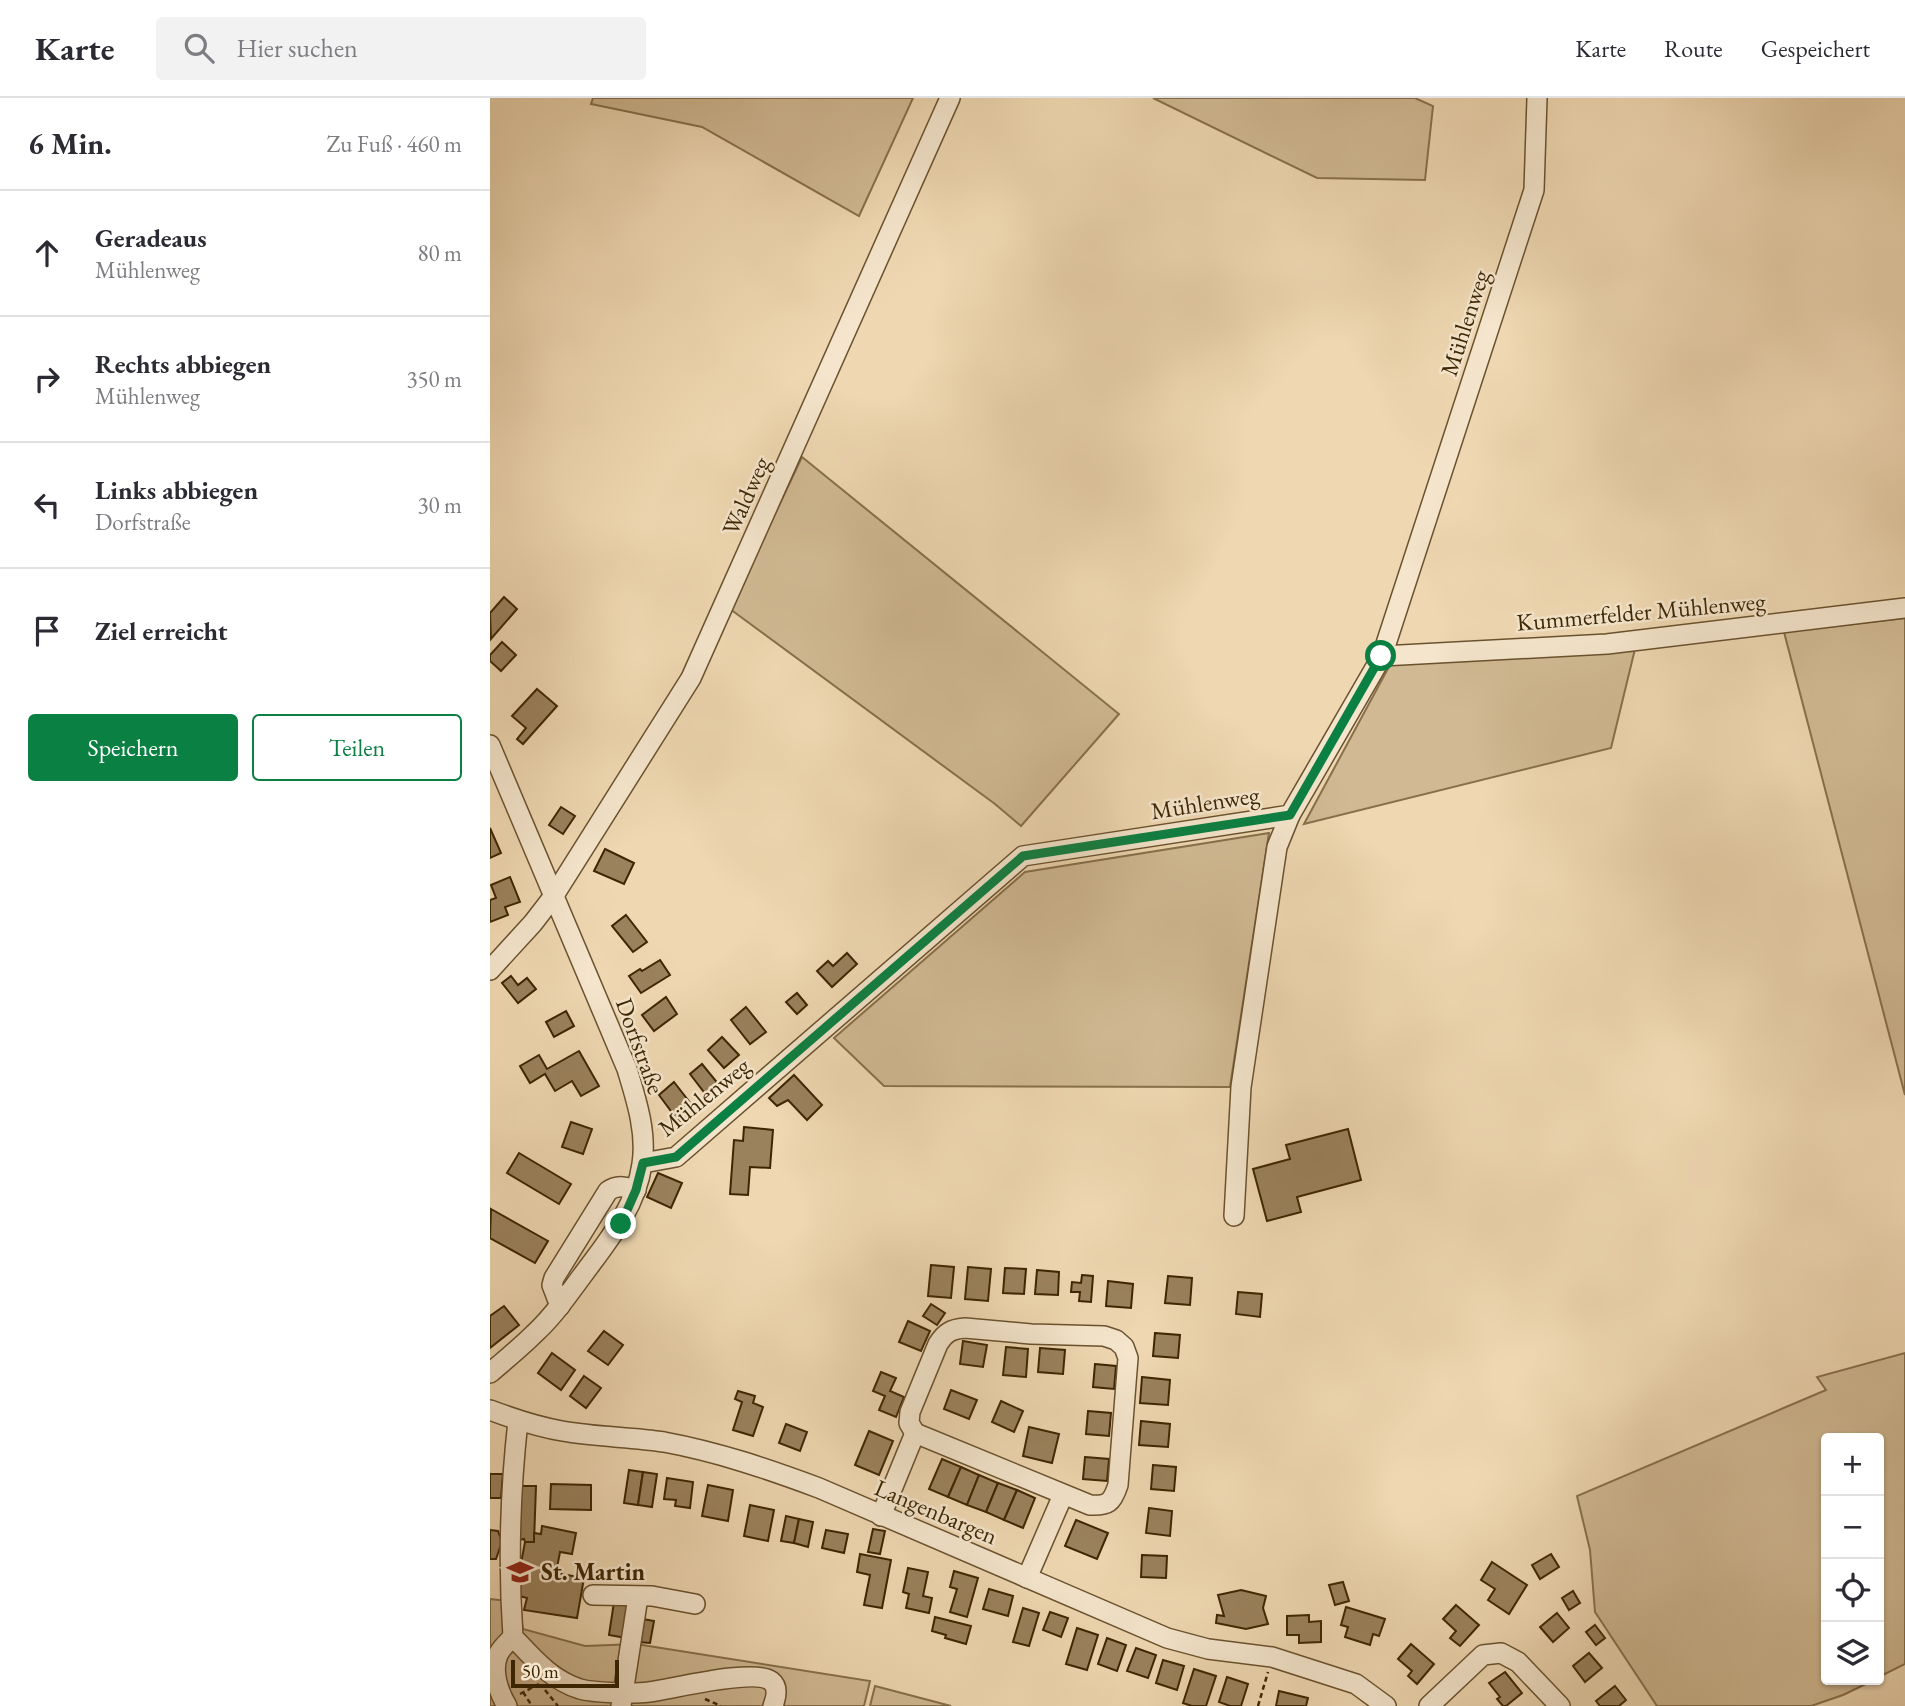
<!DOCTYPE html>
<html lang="de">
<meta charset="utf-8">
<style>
:root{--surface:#fff;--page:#f2f2f3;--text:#2b2b33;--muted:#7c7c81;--line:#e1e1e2;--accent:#0b8043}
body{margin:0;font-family:"EB Garamond",serif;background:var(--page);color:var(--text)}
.controls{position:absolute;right:21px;bottom:21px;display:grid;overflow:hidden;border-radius:7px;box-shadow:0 2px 5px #0004}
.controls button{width:63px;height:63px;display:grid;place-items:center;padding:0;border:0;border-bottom:2px solid var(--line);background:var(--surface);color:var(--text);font:35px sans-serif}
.scale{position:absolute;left:21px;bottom:18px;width:108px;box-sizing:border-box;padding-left:7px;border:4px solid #3e2603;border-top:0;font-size:19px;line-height:24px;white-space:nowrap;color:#3e2603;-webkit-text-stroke:5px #f4e5cc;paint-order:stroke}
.stop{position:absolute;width:21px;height:21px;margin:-16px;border:5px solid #0b8043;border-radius:50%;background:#fff}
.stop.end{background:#0b8043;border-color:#fff;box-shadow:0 2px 7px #0008}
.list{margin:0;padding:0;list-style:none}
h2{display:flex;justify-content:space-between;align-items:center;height:91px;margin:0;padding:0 28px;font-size:30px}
h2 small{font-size:23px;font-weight:400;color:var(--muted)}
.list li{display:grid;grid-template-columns:46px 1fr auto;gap:21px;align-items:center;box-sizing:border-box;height:126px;padding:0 28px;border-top:2px solid var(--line)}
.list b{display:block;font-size:26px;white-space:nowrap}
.list p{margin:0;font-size:23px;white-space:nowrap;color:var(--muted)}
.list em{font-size:23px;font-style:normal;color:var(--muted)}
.actions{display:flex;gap:14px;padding:21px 28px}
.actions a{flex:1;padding:16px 0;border:2px solid var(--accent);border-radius:7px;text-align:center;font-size:24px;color:var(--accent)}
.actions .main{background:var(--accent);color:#fff}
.icon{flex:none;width:38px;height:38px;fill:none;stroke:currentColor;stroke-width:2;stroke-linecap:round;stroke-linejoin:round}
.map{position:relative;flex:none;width:1415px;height:1608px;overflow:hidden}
header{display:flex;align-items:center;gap:42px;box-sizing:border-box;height:98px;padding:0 35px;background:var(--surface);border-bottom:2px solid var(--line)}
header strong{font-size:33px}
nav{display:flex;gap:38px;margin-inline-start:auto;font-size:24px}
.search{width:490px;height:63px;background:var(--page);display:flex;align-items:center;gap:18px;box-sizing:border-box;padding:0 24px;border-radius:7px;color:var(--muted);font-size:26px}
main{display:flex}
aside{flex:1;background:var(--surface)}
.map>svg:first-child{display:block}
.green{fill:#d0b993;stroke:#87704b;stroke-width:2}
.building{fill:#9a825d;stroke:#3e2603;stroke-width:2}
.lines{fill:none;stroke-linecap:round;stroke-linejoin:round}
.minor-casing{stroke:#6a522e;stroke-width:22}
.path{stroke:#3e2603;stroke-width:2.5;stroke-dasharray:5 3.5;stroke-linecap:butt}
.minor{stroke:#f4e5cc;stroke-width:19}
.route{stroke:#0b8043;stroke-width:9}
.labels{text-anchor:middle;stroke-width:5;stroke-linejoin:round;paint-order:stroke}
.street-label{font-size:24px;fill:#3e2603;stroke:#f4e5cc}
.poi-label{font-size:24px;font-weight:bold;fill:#3e2603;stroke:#f4e5cc;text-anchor:start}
</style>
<header>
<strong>Karte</strong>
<div class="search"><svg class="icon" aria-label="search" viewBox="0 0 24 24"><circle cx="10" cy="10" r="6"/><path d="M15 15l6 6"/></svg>Hier suchen</div>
<nav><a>Karte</a><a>Route</a><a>Gespeichert</a></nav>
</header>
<main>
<aside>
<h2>6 Min.<small>Zu Fuß · 460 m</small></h2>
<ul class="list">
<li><svg class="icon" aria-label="ahead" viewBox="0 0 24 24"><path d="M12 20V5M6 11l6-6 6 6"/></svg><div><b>Geradeaus</b><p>Mühlenweg</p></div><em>80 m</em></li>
<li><svg class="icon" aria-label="right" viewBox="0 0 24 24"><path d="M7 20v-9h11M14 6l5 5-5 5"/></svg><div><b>Rechts abbiegen</b><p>Mühlenweg</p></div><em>350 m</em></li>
<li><svg class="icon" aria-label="left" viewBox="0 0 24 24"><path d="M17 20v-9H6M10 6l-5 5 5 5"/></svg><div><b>Links abbiegen</b><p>Dorfstraße</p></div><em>30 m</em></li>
<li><svg class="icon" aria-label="arrive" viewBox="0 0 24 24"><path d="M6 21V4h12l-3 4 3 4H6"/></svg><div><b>Ziel erreicht</b></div></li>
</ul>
<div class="actions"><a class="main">Speichern</a><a>Teilen</a></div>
</aside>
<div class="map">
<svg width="1415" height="1608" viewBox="0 0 1415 1608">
<rect width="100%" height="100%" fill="#eed7b1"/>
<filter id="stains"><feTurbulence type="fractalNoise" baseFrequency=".00286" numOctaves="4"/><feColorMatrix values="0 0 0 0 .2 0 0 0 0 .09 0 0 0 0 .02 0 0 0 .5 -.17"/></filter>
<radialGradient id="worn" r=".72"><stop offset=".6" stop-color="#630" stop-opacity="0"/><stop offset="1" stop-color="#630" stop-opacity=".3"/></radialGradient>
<g class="green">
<polygon points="103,0 423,0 369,118 212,29 101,6"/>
<polygon points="663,0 925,0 943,8 935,82 827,80"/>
<polygon points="312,359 629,616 531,728 505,706 240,511"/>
<polygon points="1415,520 1415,997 1294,534"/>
<polygon points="1145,551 1121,650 814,726 901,565"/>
<polygon points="779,735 740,989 394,988 344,940 535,774"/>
<polygon points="1415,1255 1415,1566 1389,1579 1389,1340 1336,1340 1336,1582 1384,1582 1353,1597 1321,1608 1167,1608 1105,1514 1100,1452 1087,1398 1336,1292 1327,1279"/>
<polygon points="0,1501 27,1504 33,1531 95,1548 146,1546 380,1583 374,1608 0,1608"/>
<polygon points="385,1588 461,1608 380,1608"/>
</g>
<g class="building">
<polygon points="14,499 27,511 1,541 0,515"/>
<polygon points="12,544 26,557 11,573 0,563 0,557"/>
<polygon points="47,591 67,608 33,646 27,641 36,630 22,618"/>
<polygon points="71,709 85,718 73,736 59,727"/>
<polygon points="0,730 11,755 0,760"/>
<polygon points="115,751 144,765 134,786 104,773"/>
<polygon points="20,779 30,804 15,809 18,817 0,824 0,802 6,800 1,787"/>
<polygon points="136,817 157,844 143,854 122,828"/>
<polygon points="357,855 367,866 342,889 327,873 338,863 343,868"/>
<polygon points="170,862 180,877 151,895 139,878 150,871 152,873"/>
<polygon points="21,878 28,887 37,880 46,891 28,905 12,885"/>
<polygon points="307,895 317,907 307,916 296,904"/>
<polygon points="176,899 187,916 164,933 152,917"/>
<polygon points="256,909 276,934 260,946 241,922"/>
<polygon points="76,913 84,928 64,939 56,924"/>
<polygon points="232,939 249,957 234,970 218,952"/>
<polygon points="89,953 109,988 91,998 82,983 65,993 55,976 40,985 30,968 49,957 57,971"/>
<polygon points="212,966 230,988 217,998 200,976"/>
<polygon points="304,977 332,1007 317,1022 298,1002 287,1008 279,1000"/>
<polygon points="184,984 205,1011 189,1024 169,997"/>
<polygon points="81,1024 102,1031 93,1056 72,1049"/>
<polygon points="254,1029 283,1032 280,1070 260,1069 258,1097 240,1096 244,1042 253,1043"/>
<polygon points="858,1031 871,1082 807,1099 811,1114 777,1123 763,1071 800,1061 796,1047"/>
<polygon points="29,1055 81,1086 69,1106 17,1075"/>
<polygon points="168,1075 192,1085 181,1110 157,1099"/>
<polygon points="1,1111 58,1143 45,1165 0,1140"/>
<polygon points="441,1167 464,1169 461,1200 438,1198"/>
<polygon points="478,1169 501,1171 498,1203 475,1201"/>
<polygon points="515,1170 536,1171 534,1196 513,1195"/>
<polygon points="547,1172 569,1174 568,1197 545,1196"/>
<polygon points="592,1177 603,1178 601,1204 589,1203 590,1194 581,1194 582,1184 591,1185"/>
<polygon points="678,1178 702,1180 700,1207 675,1205"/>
<polygon points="618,1183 643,1186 641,1210 616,1208"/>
<polygon points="748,1194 772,1196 770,1219 746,1216"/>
<polygon points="441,1206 455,1215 447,1227 433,1218"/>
<polygon points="14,1208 29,1227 0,1250 0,1218"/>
<polygon points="418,1223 440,1233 431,1253 409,1244"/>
<polygon points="114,1233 133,1247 118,1267 98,1253"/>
<polygon points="665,1235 690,1237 688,1260 663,1258"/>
<polygon points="473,1243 497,1247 493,1269 470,1266"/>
<polygon points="516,1249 538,1251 536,1279 513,1277"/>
<polygon points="550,1250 575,1252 573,1276 548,1274"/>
<polygon points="62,1255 85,1272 71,1292 48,1275"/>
<polygon points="605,1266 626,1268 624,1291 603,1289"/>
<polygon points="391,1274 406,1280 400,1293 414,1299 406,1319 389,1312 395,1298 383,1293"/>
<polygon points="94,1278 111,1290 96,1310 80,1298"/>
<polygon points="652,1279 680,1282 678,1307 650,1305"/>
<polygon points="461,1292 487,1302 479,1321 454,1311"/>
<polygon points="248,1293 265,1298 263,1305 273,1309 263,1338 243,1332 252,1304 245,1301"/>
<polygon points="511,1303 533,1313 524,1334 502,1324"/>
<polygon points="598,1313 621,1315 619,1338 596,1336"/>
<polygon points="651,1323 680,1326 678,1349 649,1347"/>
<polygon points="296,1326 317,1334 310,1353 289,1345"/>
<polygon points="539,1329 569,1336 562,1365 533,1358"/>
<polygon points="379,1333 403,1343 389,1377 365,1367"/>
<polygon points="595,1359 619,1361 617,1383 593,1381"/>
<polygon points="452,1361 471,1369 458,1399 439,1391"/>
<polygon points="663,1367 686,1369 684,1393 661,1391"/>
<polygon points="471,1369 489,1377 477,1407 458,1399"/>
<polygon points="139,1372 153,1374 148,1407 134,1405"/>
<polygon points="153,1374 167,1376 162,1409 148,1407"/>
<polygon points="0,1376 13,1376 11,1400 0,1400"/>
<polygon points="489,1377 508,1385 496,1414 477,1407"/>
<polygon points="177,1380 203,1384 200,1410 185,1408 186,1402 174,1401"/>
<polygon points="508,1385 527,1392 514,1422 496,1414"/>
<polygon points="61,1386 101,1387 101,1412 60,1411"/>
<polygon points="218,1387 243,1392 238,1423 212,1418"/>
<polygon points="31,1388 46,1388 44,1444 35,1444 34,1441 29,1442"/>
<polygon points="527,1392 545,1400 533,1430 514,1422"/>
<polygon points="260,1407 284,1412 278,1443 254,1438"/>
<polygon points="659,1410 682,1413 680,1438 656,1435"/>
<polygon points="296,1418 309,1421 304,1445 291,1443"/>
<polygon points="309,1421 323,1424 318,1449 304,1445"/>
<polygon points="586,1422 618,1435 607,1461 575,1448"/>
<polygon points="52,1428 86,1435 82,1456 70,1454 66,1475 94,1480 87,1520 34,1512 37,1500 25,1497 35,1444 44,1444 44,1435 51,1436"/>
<polygon points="383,1431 395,1433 390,1456 378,1454"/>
<polygon points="0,1432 8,1433 12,1444 6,1461 0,1461"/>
<polygon points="336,1432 358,1436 354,1455 332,1450"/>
<polygon points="370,1456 401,1462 392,1510 374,1507 380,1477 367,1474"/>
<polygon points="1061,1456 1069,1469 1050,1481 1042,1467"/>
<polygon points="652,1457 677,1458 676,1480 651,1479"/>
<polygon points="1002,1464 1037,1487 1019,1516 998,1502 1005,1491 991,1482"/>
<polygon points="418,1470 438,1474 433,1498 442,1500 439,1515 416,1510 419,1496 413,1494"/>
<polygon points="464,1473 488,1480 477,1519 460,1514 467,1491 460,1489"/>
<polygon points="853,1484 859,1503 845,1507 839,1487"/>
<polygon points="499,1491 523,1498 518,1518 493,1511"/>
<polygon points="751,1492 776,1498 773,1510 778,1526 756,1531 726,1525 727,1517 734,1518 728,1497"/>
<polygon points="1083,1493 1090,1505 1079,1512 1072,1500"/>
<polygon points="124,1504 141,1507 136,1540 119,1537"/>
<polygon points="966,1507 989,1527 970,1548 960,1540 966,1533 953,1521"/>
<polygon points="856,1509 895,1521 889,1538 883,1536 880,1547 855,1539 858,1529 851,1527"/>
<polygon points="533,1510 549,1515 539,1548 523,1544"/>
<polygon points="560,1514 578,1520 571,1539 553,1532"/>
<polygon points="1067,1515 1079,1530 1063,1544 1050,1529"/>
<polygon points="819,1517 819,1524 831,1523 831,1544 809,1545 809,1537 797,1537 797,1518"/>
<polygon points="445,1519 481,1528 476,1546 455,1540 456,1537 442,1533"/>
<polygon points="153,1521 164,1523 160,1545 149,1544"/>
<polygon points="1105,1527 1115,1540 1106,1547 1096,1534"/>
<polygon points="587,1530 608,1537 597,1572 576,1566"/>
<polygon points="617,1540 636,1547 627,1573 608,1566"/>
<polygon points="921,1546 944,1566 927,1586 918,1578 922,1573 908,1561"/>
<polygon points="646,1550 666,1557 658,1580 637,1573"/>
<polygon points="1099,1555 1112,1570 1095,1584 1083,1568"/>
<polygon points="673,1562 694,1568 687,1592 666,1585"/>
<polygon points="704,1571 726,1578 716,1608 702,1608 693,1605"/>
<polygon points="1015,1574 1032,1595 1016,1608 1013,1608 1007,1601 1010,1599 999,1585"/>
<polygon points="737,1579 758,1586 751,1608 740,1608 729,1604"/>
<polygon points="1125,1588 1136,1602 1129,1608 1110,1608 1106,1603"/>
<polygon points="789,1593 818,1600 816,1608 786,1608"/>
</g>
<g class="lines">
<g class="minor-casing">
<g id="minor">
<polyline points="892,558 1117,546 1415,510"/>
<path d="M0 647 137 971C146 1001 157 1034 152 1066 146 1110 117 1144 92 1178 77 1198 63 1219 44 1236 30 1250 15 1262 0 1275"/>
<polyline points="0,872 43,825 63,799 201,580 460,0"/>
<polyline points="153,1065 186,1059 533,758 800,717 892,558 1044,92 1047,0"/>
<polyline points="744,1118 751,989 787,749 800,717"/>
<path d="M70 1208 62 1187 64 1180 118 1093C128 1086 135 1089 146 1092"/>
<path d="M475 1230 541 1236 614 1238 626 1242 634 1249 638 1260 628 1387C622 1405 618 1408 600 1407L425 1335 419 1325 420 1314 448 1246C455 1235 461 1231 475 1230Z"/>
<path d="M0 1312C24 1321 48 1329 72 1333 106 1339 141 1339 174 1344 228 1354 278 1371 329 1390L677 1540 718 1551 782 1559 866 1586 896 1608"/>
<path d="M28 1323C20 1394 18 1467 23 1539 43 1560 61 1582 90 1591 104 1595 144 1596 159 1594 183 1591 264 1570 281 1583 289 1589 286 1600 283 1608"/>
<polyline points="391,1418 425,1335"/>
<polyline points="537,1480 573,1397"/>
<polyline points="103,1497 162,1498 205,1506"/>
<path d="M17 1608C9 1595 1 1573 8 1557 10 1551 18 1544 23 1539"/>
<polyline points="131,1608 148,1499"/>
<polyline points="939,1608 993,1557 1011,1555 1028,1564 1070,1608"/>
</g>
</g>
<g class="path">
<polyline points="55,1592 68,1608"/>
<polyline points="33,1594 42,1608"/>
<polyline points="30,1596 49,1586"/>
<polyline points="215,1601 231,1608"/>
<polyline points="768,1608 778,1574"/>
</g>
<use href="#minor" class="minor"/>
</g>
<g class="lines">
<polyline class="route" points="131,1126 146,1092 153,1065 186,1059 533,758 800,717 891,558"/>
</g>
<defs>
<g id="school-bare" transform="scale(2.1)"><path d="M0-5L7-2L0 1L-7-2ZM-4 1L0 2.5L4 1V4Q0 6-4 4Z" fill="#8f2418" stroke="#f4e5cc" stroke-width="2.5" paint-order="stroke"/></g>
</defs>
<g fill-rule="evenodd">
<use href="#school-bare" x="30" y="1474"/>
</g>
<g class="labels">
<g class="street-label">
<text transform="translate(975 225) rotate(-72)" y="8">Mühlenweg</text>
<text transform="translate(256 398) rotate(-66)" y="8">Waldweg</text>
<text transform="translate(1151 514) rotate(-5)" y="8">Kummerfelder Mühlenweg</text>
<text transform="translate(715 705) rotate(-9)" y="8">Mühlenweg</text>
<text transform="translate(150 948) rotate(70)" y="8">Dorfstraße</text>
<text transform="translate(214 999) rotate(-39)" y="8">Mühlenweg</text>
<text transform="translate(446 1414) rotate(23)" y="8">Langenbargen</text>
</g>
<g class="poi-label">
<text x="51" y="1482">St. Martin</text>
</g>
</g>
<rect width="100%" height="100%" filter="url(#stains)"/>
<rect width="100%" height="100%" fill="url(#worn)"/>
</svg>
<div class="controls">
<button>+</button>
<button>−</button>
<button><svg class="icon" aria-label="locate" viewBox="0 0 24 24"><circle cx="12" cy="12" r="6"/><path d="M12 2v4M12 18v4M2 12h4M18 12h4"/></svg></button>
<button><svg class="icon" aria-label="layers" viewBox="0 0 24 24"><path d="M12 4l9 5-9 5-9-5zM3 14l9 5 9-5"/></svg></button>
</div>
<div class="scale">50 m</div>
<div class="stop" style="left:891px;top:558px"></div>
<div class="stop end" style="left:131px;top:1126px"></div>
</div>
</main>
